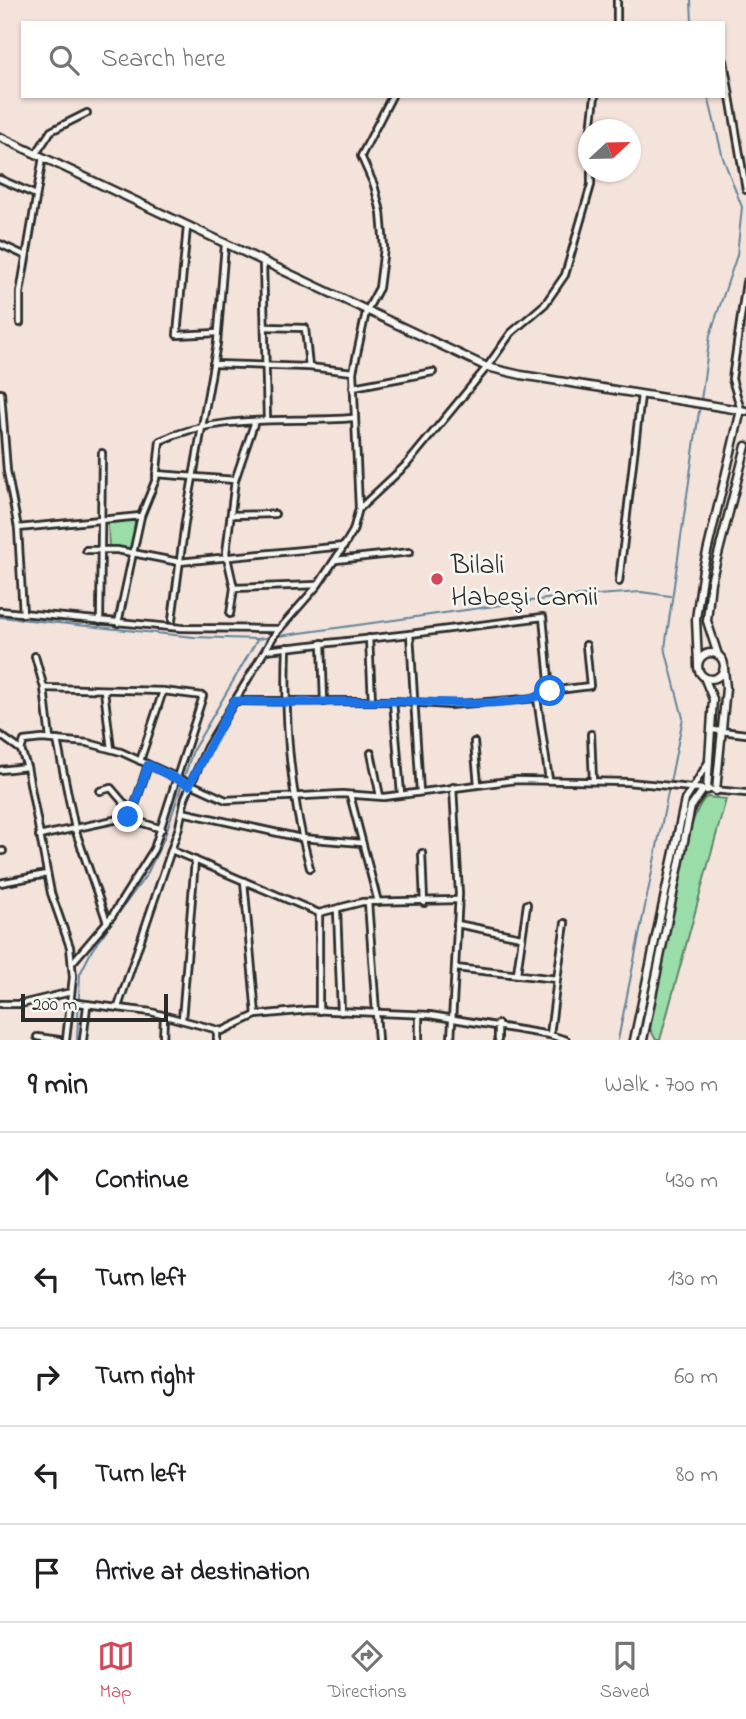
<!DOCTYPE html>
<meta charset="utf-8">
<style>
:root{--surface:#fff;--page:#f2f2f2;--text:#202124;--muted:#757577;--line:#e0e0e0;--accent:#d1495b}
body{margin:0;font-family:"Indie Flower",sans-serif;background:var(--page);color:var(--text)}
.compass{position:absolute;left:578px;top:119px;width:63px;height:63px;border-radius:50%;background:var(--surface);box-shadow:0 2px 5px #0004;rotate:68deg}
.scale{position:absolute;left:21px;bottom:18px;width:147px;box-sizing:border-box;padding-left:7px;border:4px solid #2b2b2b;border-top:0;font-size:19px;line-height:24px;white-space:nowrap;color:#2b2b2b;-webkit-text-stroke:5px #f6f6f2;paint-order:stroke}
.stop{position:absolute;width:21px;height:21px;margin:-16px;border:5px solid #1a73e8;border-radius:50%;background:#fff}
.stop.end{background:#1a73e8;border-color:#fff;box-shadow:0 2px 7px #0008}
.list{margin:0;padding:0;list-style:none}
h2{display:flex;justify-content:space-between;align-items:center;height:91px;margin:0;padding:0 28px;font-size:30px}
h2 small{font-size:23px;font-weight:400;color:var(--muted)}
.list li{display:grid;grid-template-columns:46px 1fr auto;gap:21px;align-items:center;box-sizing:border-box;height:98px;padding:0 28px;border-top:2px solid var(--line)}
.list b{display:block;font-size:26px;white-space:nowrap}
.list em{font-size:23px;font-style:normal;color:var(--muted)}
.icon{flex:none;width:38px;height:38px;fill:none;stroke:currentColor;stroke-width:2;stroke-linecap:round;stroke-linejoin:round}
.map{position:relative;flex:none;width:746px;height:1040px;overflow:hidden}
.search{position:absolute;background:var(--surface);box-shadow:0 2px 5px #0004;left:21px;right:21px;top:21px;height:77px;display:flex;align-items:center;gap:18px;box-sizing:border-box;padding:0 24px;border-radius:0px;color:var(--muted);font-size:26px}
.sheet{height:581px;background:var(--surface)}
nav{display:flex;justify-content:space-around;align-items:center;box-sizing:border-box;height:98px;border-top:2px solid var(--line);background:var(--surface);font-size:19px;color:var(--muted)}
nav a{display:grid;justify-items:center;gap:4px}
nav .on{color:var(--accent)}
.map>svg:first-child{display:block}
.green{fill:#9adda9;stroke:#62846a;stroke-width:2}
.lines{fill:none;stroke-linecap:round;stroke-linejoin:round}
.stream{stroke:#63849b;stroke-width:2}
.street-casing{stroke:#2b2b2b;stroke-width:10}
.secondary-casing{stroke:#2b2b2b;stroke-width:11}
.street{stroke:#f6f6f2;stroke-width:4.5}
.secondary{stroke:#f6f6f2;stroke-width:6}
.route{stroke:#1a73e8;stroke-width:9}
.poi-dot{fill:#d1495b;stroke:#f6f6f2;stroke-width:2.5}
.labels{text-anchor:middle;stroke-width:5;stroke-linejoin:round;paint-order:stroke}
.poi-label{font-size:28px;fill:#2b2b2b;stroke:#f6f6f2;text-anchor:start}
</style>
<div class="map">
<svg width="746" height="1040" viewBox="0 0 746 1040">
<rect width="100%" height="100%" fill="#f4e3da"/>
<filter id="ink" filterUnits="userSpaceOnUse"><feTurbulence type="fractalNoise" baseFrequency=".0143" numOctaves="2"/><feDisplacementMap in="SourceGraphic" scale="14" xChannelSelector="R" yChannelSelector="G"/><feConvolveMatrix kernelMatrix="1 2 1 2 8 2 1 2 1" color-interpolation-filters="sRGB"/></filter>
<g filter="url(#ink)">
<g class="green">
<polygon points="135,520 132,549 109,548 108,523"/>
<path d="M707 797 726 799 660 1040H656L650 1029 651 1014C657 981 685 807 707 797Z"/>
</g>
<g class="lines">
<g class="stream">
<polyline points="691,0 692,23"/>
<polyline points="701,400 710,335 737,255 742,207 723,158 708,96"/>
<polyline points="0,617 194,637 257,639 553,598 641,592 670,596"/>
<polyline points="77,1040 80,974 92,950 147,874 165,836 193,750 257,640"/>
<polyline points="618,1040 683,718 665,648 700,405"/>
</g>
<g class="street-casing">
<g id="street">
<polyline points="617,0 617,23"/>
<polyline points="724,61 746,190"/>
<polyline points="591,130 595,96"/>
<polyline points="36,154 51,131 87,113"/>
<polyline points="0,179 36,195"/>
<polyline points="187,227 177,335 217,333"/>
<polyline points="0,244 26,256"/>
<polyline points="263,263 267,419"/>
<polyline points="20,323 20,293 43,157"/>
<polyline points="266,327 305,328 309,367"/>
<polyline points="213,364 309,367 353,372"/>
<polyline points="353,387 433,372"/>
<polyline points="1,393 7,471 18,528 23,614"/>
<polyline points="741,410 732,379 746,282"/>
<polyline points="156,474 235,480"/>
<polyline points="360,508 407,464 487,367 511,333 545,304 565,275 591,185 591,172"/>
<polyline points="232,515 275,514"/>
<polyline points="18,528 141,516"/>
<polyline points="86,550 117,550 179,562 344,546"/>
<polyline points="336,560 410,552"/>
<polyline points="619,582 641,395"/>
<polyline points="234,588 317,585"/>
<polyline points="0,611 181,628 278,629"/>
<polyline points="230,614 234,588 226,553 235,480 255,421"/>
<polyline points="172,620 185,522 217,343 225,245"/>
<polyline points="100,621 102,453"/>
<path d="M118 623 141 516 156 479 160 441C219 413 290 423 354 418"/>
<polyline points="369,638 372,701"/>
<polyline points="322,643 324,702"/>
<path d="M287 647C284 722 290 795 310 868"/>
<polyline points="266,650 410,634"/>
<polyline points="35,656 44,688 50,739"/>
<polyline points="44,688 163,691 203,696 154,849 112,916 72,963"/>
<polyline points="104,690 111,749"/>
<polyline points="537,698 549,780"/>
<polyline points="234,701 393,701 449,705 537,698 550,691 590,686 586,645"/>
<polyline points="393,701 401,794"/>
<polyline points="713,730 746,734"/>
<polyline points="591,734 593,781"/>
<polyline points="0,735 21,750 27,767 51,893 70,947 73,977 66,1040"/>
<polyline points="57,740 75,829 107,922"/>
<polyline points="474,742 478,784"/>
<polyline points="21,750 24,741 42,739 88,743 121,752 226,800 342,794 384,797 516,780 627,782 746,793"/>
<polyline points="371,753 380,796"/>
<polyline points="140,761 163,691"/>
<polyline points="0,770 27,767"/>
<polyline points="692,789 707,764"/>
<polyline points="100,791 111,788 140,822 162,829"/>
<polyline points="420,792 410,634 543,617 550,691"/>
<polyline points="350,795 378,902"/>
<polyline points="182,812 301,838 362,843"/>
<polyline points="39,836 128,817 133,811 148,765"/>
<polyline points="171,850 319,913 362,902 458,900"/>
<polyline points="0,851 3,851"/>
<polyline points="422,853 424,903"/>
<polyline points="244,881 256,1015"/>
<polyline points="0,883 47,874"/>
<polyline points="368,902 378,1040"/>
<polyline points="337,910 341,1012"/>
<polyline points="457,924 521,937"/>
<polyline points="455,968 557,979 565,923"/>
<polyline points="517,973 527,904"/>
<polyline points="557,979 550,1035 566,1040"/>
<polyline points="70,1002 151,1012 222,1031 256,1015 309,1010 430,1015 550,1035"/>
<polyline points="0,1004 21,1004 71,992"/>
<polyline points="118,1007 179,827 185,798 207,747 275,634 318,585 344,546 353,531 359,508 353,372 366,312 379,288 384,248 381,212 374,185 361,156 392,96"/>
<polyline points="319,1011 319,913"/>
<polyline points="182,1020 195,860"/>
<polyline points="498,1024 498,1040"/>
<polyline points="217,1030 217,1040"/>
<polyline points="37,1037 59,1040"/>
<polyline points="83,1040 87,1006"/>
<polyline points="163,1040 164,1016"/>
<polyline points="419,1040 419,1015"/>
<polyline points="451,1040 459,894 453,787"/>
</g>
</g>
<g class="secondary-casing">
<g id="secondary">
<polyline points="0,137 487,367 521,375 746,411"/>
<circle cx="711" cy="666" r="13"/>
<polyline points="718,655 707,621 711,582 746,446"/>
<polyline points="698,664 696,619 703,569 741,410"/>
<polyline points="704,677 713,699 707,790"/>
<polyline points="716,791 726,688 724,669"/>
<polyline points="634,1040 685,800 692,789"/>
<polyline points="643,1040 691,807 703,790"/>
</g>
</g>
<use href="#street" class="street"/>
<use href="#secondary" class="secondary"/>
</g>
</g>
<g class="lines" filter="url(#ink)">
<path class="route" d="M128 817 133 811 148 765 189 785 234 701C286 704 338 701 391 701 432 701 516 710 550 691"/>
</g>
<circle class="poi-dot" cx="437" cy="579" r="7"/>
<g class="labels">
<g class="poi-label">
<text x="451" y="573">Bilali<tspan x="451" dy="32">Habeşi Camii</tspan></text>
</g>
</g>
</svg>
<svg class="compass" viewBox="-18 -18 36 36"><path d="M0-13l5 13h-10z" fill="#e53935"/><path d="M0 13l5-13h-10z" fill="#757577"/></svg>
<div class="scale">200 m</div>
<div class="stop" style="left:550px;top:691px"></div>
<div class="stop end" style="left:128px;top:817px"></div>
<div class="search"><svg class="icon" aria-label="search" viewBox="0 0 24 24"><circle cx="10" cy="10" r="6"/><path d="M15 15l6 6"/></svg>Search here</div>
</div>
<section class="sheet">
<h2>9 min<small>Walk · 700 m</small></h2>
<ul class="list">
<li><svg class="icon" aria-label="ahead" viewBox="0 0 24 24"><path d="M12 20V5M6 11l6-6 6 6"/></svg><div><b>Continue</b></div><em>430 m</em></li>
<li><svg class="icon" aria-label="left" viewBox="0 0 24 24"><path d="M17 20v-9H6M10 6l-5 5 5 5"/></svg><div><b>Turn left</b></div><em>130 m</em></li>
<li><svg class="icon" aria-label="right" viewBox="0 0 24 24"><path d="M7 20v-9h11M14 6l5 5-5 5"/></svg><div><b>Turn right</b></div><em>60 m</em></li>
<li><svg class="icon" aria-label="left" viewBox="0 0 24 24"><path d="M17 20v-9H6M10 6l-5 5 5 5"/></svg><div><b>Turn left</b></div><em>80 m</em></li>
<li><svg class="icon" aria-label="arrive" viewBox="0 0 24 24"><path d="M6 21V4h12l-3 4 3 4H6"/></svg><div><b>Arrive at destination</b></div></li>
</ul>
</section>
<nav>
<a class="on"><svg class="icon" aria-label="map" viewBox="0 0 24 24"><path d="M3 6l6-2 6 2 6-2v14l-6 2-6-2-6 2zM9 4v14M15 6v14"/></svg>Map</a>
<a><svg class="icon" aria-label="directions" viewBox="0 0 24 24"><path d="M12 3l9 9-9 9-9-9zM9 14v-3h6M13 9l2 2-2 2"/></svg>Directions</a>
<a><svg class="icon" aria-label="saved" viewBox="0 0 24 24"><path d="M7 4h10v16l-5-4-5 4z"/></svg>Saved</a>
</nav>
